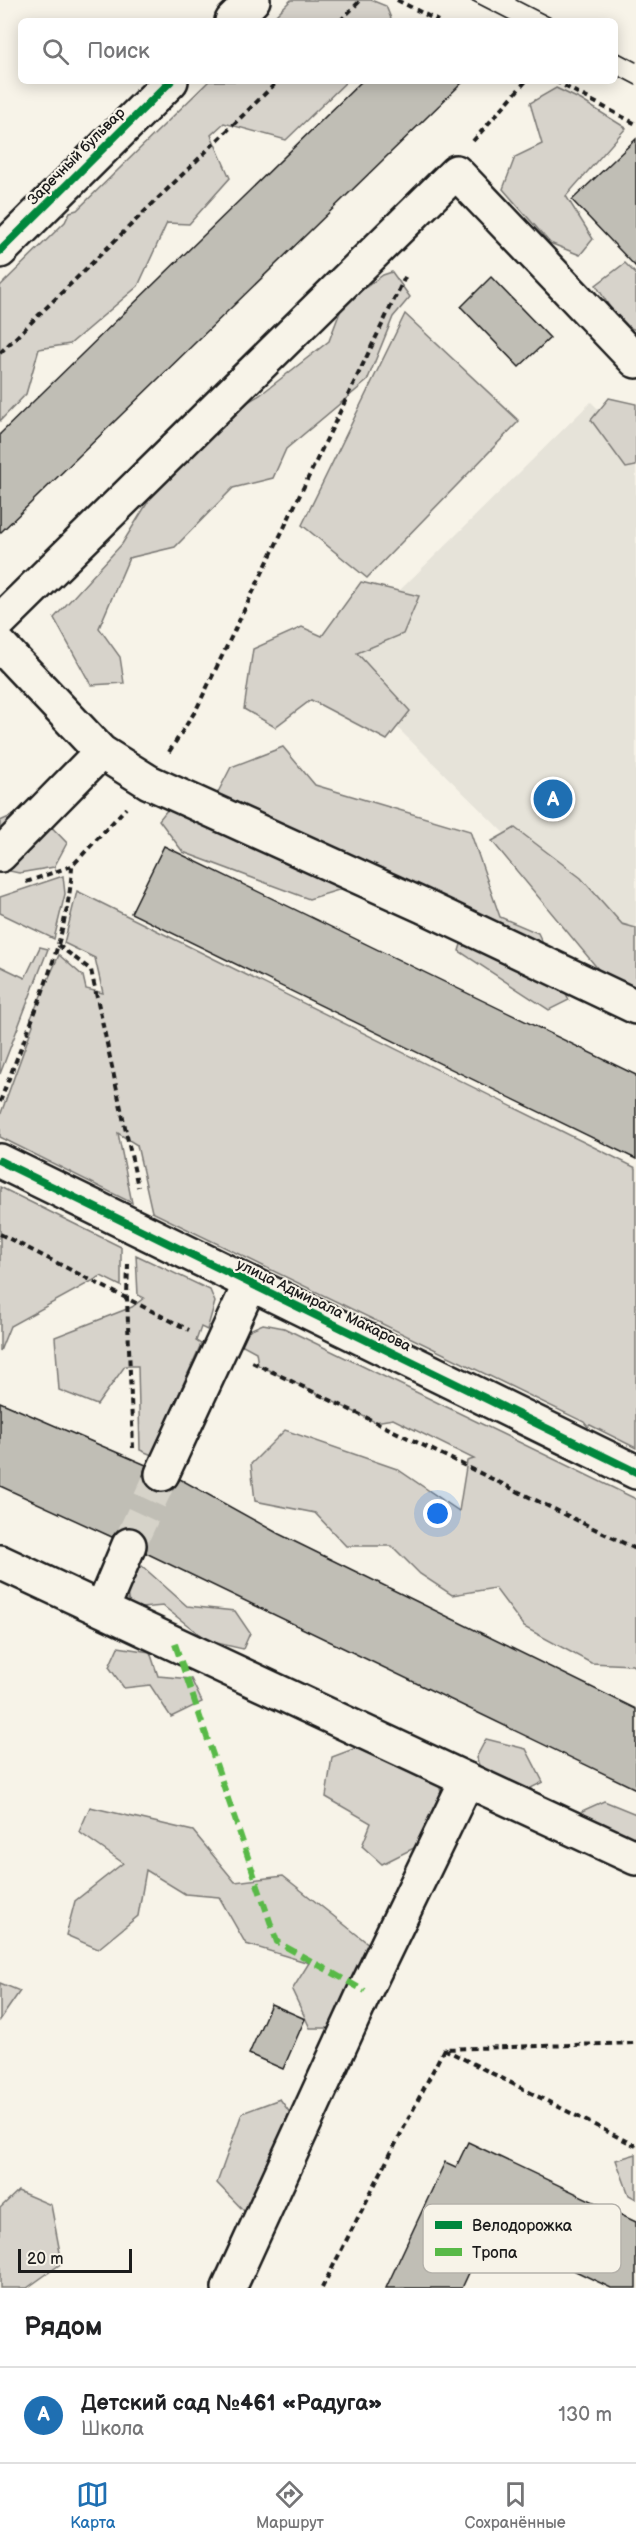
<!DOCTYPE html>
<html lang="ru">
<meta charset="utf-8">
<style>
:root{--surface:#fff;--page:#f2f2f2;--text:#202124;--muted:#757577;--line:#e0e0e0;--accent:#1f6fb2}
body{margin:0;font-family:"Balsamiq Sans",sans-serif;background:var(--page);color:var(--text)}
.scale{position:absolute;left:18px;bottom:15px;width:114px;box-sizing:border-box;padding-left:6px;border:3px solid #1c1c1c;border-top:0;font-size:16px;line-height:21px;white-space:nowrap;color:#1c1c1c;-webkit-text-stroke:4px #f7f3e8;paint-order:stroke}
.you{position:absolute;left:438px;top:1514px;width:21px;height:21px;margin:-15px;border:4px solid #fff;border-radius:50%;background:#1a73e8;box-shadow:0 0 0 9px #1a73e833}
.badge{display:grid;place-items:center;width:39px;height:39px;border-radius:50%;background:var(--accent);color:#fff;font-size:20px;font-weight:700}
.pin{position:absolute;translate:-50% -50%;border:3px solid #fff;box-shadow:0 2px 6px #0006}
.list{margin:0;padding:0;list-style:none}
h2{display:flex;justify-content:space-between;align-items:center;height:78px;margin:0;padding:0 24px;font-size:26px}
h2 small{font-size:20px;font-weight:400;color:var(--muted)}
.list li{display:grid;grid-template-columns:39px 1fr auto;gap:18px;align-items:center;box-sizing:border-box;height:96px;padding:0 24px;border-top:2px solid var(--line)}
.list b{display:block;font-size:22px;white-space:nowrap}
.list p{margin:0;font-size:20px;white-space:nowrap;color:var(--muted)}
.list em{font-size:20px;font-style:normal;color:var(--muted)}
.icon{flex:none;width:33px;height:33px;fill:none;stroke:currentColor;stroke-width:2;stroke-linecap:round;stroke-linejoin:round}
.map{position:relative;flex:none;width:636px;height:2288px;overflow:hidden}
.search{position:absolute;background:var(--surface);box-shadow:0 3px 15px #0003;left:18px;right:18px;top:18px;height:66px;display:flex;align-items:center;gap:15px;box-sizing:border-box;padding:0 21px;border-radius:9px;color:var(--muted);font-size:22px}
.sheet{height:174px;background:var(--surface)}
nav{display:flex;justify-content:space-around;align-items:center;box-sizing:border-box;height:84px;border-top:2px solid var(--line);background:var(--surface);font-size:16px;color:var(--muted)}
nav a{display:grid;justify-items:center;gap:3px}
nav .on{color:var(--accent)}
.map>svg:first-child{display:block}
.built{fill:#e6e3d9}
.green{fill:#d7d3cb;stroke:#7a7874;stroke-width:1.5}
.building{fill:#c0beb5;stroke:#1c1c1c;stroke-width:1.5}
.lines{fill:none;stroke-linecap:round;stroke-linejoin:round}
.minor-tunnel{stroke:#d6d3c9;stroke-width:33;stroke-dasharray:33 16;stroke-linecap:butt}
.minor-casing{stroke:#1c1c1c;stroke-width:38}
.path{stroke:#1c1c1c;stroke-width:4;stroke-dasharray:6 4.5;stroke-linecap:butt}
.minor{stroke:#f7f3e8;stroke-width:33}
.tram{stroke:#1c1c1c;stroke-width:1.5}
.quiet{stroke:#58b947;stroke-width:6;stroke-dasharray:12 6;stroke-linecap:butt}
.cycleway-casing{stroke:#f7f3e8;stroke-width:11}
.cycleway{stroke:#00873e;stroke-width:8}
.labels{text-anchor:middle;stroke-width:4.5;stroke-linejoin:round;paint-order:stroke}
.street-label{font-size:15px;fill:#1c1c1c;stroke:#f7f3e8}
.key{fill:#f7f3e8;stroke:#b5b2ab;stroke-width:1.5}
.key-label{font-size:16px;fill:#1c1c1c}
</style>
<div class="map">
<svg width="636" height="2288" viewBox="0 0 636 2288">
<rect width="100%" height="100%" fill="#f7f3e8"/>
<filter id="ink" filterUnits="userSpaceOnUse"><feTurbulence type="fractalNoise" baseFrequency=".0167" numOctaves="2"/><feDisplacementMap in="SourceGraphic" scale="12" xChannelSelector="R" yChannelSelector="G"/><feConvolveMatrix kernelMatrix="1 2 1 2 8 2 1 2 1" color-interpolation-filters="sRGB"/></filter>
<g filter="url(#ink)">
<polygon class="built" points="591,402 636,446 636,947 611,939 329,660"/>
<g class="green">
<polygon points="291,0 371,0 386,6 392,21 270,21"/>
<polygon points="209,81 347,81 286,140 224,123 211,135 230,178 189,224 167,223 138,286 70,344 39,349 26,394 0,421 0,286 65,222 70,212 77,210"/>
<polygon points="556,88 581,100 626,128 566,196 593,239 580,255 550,243 503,189 515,157 542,144 530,103"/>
<polygon points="625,263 636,274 636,330 620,324 596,285"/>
<polygon points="392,272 410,297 393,317 367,381 286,449 273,478 233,488 175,547 129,558 99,628 120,657 124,683 91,685 54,618 122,544 188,437 260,395 329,341 343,304 383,275"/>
<polygon points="405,314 519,421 367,578 302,525"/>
<polygon points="609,398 636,404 636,466 626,468 591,420"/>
<polygon points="361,582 419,596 403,634 357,653 410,711 387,740 311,700 275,727 244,709 253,649 302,627 322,636"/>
<polygon points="283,747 315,785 470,831 500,917 538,933 569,1000 549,1010 459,951 471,912 378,878 309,899 183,852 159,820 180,794 213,802 231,767"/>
<polygon points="32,807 67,843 54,867 19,873 0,869 0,821"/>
<polygon points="515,828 581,878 622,924 636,928 636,987 613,987 492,841"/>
<polygon points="63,876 65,894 54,939 0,913 0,897"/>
<polygon points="77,891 636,1168 636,1448 590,1425 588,1427 584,1422 152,1212 137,1145 118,1133 132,1203 0,1137 0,1116 33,1025 31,1018 59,955 83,976 86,989 103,993 95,958 64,943"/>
<polygon points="40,947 48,949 0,1074 0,966 25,978"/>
<polygon points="0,1187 121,1247 121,1286 101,1276 10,1326 0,1351"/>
<polygon points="136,1255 210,1290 215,1302 207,1330 201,1327 196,1341 201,1344 152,1455 140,1450 138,1366 125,1366 97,1405 59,1390 55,1337 132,1307 144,1298 138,1295"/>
<polygon points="263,1324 284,1328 636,1499 636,1668 632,1665 591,1663 524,1627 495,1588 452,1595 420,1574 392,1546 346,1546 315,1513 255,1501 251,1464 285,1430 397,1469 459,1511 467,1461 474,1459 393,1419 375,1422 258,1365 256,1352 241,1344 247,1331"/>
<polygon points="142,1566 187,1606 235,1611 250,1633 243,1649 208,1641 163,1606 130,1609 124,1578"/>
<polygon points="118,1647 150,1652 158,1676 191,1679 202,1702 171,1717 150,1685 124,1688 109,1667"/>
<polygon points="486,1739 526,1749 543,1782 517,1795 486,1781 476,1758"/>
<polygon points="356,1748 438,1779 446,1815 426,1842 382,1864 362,1846 371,1823 326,1797 332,1757"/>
<polygon points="604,1801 636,1814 636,1852 585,1829 582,1811"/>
<polygon points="90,1807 193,1831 235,1882 283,1876 370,1945 354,2028 310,2028 292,1990 309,1963 246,1944 219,1897 185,1894 146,1870 138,1916 98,1949 66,1935 75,1901 123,1863 79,1832"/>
<polygon points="0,1983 20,1991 0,2020"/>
<polygon points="280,2099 303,2131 280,2205 245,2212 217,2183 242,2113"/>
<polygon points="636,2154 636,2199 629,2195 616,2160"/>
<polygon points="18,2191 51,2205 62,2263 27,2288 0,2288 0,2208"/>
</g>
<g class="building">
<polygon points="362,81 464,81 0,533 0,434"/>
<polygon points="636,139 636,267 572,200"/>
<polygon points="491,277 550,338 519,367 461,307"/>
<polygon points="164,846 636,1075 636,1159 131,913"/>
<polygon points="0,1402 146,1465 143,1476 147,1485 154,1491 163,1493 172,1490 180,1479 279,1534 636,1709 636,1789 146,1553 147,1542 144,1534 137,1528 126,1527 118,1530 112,1537 0,1486"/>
<polygon points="271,2004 305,2019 283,2069 249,2054"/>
<polygon points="468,2142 636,2222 636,2288 611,2288 489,2230 462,2288 386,2288 445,2162 456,2167"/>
</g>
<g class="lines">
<polyline class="minor-tunnel" points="129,1545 162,1474"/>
<g class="minor-casing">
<g id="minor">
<polyline points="232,21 253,0"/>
<polyline points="0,251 171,81"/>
<polyline points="0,621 456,172 636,361"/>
<polyline points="0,645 101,752 149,782 423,906 636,1007"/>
<polyline points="0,855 101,752"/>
<polyline points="0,1161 636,1472"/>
<polyline points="162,1474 250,1284"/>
<polyline points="0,1562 467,1780"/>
<polyline points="102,1609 129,1545"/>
<polyline points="229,2288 365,1991 467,1780 636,1858"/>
</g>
</g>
<g class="path">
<polyline points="397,0 438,21"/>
<polyline points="340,21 361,0"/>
<polyline points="555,81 636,124"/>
<polyline points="473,141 526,81"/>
<polyline points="0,353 278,81"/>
<polyline points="169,752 196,710 407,273"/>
<polyline points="26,882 72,866 126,808"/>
<polyline points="58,945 91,970 138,1187"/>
<path d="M0 1102C27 1029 69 942 72 866"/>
<polyline points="0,1234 189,1330"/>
<polyline points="128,1264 127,1298 133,1448"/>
<polyline points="252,1362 636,1549"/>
<polyline points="444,2049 636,2146"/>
<polyline points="322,2288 444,2049 636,2043"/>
</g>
<use href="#minor" class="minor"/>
<g class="tram">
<polyline points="471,0 512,21"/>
<polyline points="516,0 557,21"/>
<polyline points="615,51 636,62"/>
<polyline points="615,74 636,85"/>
</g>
<polyline class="quiet" points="175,1644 277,1942 365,1991"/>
<g class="cycleway-casing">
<g id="cycleway">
<polyline points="0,251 171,81"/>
<polyline points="0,1161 636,1472"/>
</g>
</g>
<use href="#cycleway" class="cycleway"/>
</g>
</g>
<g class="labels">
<g class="street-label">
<text transform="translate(76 156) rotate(-45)" y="5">Заречный бульвар</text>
<text transform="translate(324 1305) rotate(26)" y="5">улица Адмирала Макарова</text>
</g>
</g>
<rect x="423" y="2204" width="198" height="69" rx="9" class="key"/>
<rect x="435" y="2221" width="27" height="8" fill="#00873e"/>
<rect x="435" y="2248" width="27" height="8" fill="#58b947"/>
<g class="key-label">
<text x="472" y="2231">Велодорожка</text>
<text x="472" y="2258">Тропа</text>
</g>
</svg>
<div class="scale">20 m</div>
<div class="you"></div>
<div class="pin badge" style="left:553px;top:799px">A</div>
<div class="search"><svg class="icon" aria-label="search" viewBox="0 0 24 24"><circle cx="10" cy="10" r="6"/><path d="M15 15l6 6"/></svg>Поиск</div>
</div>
<section class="sheet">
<h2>Рядом<small></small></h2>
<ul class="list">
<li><span class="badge">A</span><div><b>Детский сад №461 «Радуга»</b><p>Школа</p></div><em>130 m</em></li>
</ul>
</section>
<nav>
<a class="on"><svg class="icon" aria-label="map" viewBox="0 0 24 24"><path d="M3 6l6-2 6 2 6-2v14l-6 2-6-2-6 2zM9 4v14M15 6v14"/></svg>Карта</a>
<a><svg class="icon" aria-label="directions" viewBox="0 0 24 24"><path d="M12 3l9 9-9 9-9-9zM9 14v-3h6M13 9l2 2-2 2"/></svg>Маршрут</a>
<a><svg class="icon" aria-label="saved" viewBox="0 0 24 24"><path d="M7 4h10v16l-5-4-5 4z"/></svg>Сохранённые</a>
</nav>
